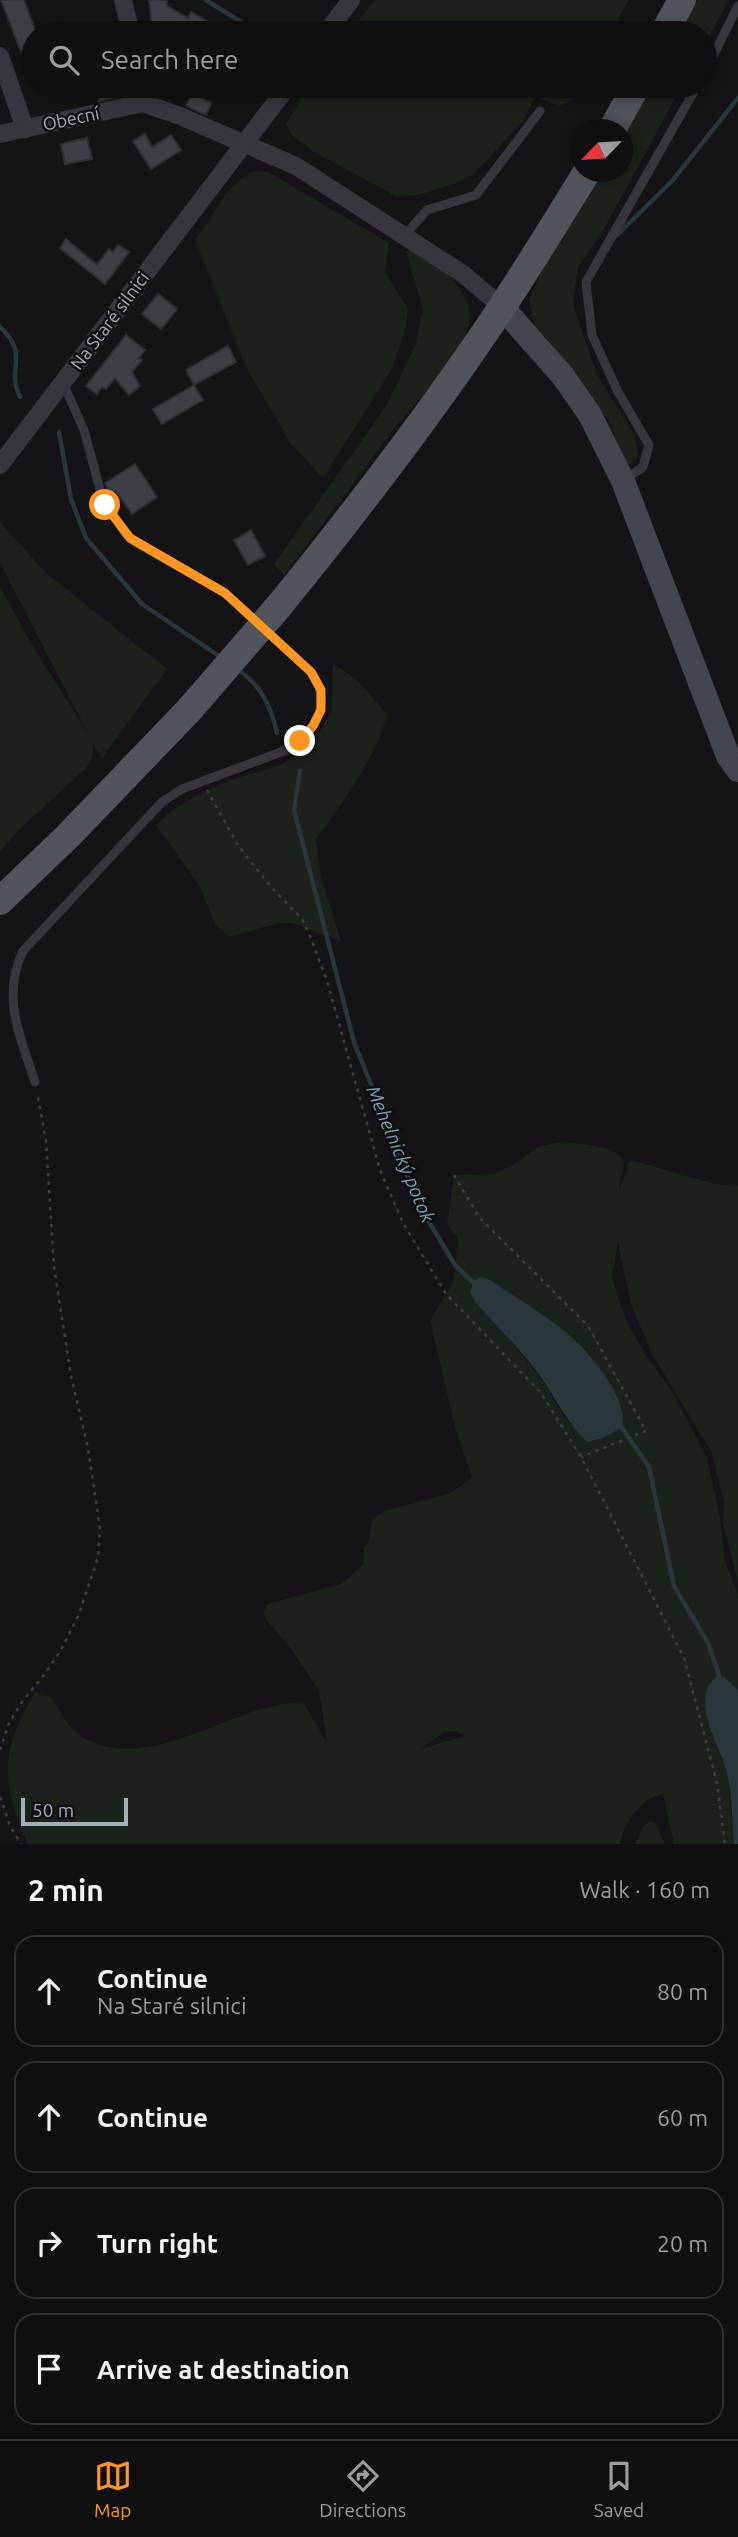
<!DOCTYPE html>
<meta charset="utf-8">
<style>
:root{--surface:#0f0f10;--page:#1d1d1e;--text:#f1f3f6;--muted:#9b9c9f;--line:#2f2f30;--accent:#ff9623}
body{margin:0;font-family:Ubuntu,sans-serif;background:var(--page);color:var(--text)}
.compass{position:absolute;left:570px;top:119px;width:63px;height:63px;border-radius:50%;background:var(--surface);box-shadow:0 4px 10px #0003;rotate:245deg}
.scale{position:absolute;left:21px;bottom:18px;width:107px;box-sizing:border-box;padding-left:7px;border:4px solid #a5adb8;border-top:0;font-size:19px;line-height:24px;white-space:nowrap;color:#a5adb8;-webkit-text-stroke:5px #0f0f11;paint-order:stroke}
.stop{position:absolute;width:21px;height:21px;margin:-16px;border:5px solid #ff9623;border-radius:50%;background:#fff}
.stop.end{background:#ff9623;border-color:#fff;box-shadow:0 2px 7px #0008}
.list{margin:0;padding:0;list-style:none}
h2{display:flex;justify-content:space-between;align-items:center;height:91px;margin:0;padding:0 28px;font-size:30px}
h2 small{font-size:23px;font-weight:400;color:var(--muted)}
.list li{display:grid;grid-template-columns:46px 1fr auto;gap:21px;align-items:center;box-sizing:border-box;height:112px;margin:0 14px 14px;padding:0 14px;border:2px solid var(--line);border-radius:21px}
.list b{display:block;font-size:26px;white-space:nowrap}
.list p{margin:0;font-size:23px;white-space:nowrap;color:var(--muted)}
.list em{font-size:23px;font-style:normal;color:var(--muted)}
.icon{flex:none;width:38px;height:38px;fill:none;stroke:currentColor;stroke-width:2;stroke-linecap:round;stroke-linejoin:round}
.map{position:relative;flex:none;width:738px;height:1844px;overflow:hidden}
.search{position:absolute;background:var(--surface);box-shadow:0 4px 10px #0003;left:21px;right:21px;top:21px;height:77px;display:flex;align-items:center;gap:18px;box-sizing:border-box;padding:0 24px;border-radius:38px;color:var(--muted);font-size:26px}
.sheet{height:595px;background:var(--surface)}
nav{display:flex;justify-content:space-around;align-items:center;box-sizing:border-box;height:98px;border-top:2px solid var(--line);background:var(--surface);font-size:19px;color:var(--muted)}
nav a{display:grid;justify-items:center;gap:4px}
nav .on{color:var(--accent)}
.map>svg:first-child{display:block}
.green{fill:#1a221a;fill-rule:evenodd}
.water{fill:#29363b}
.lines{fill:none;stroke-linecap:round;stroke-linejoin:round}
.stream{stroke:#29363b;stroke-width:4.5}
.building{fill:#3e3f44;stroke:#2e2f32;stroke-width:2}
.path{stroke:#3b3e43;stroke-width:2.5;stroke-dasharray:3.5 5;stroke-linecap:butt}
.lane{stroke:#35373c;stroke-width:9}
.street{stroke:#35373c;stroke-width:18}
.secondary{stroke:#43464c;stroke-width:24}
.primary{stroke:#51545b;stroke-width:28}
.primary-bridge{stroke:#51545b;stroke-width:28}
.route{stroke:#ff9623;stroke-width:9}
.labels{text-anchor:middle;stroke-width:5;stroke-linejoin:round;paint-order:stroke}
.street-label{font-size:18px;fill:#a5adb8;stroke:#0f0f11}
.water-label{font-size:19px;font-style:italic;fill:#79a2b6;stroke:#0f0f11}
</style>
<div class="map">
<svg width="738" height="1844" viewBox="0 0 738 1844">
<rect width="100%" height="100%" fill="#141416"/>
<g class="green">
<polygon points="375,0 628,0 611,33 349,33"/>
<polygon points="698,0 729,0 705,44 705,33 680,33"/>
<polygon points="308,86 585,86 570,101 559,106 536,97 522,122 473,175 454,184 418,195 396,196 314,152 292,135 286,124"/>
<polygon points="651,86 682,86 604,229 578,267 573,304 596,373 635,436 638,456 627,468 609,421 549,341 535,326 529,300 543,268 605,172 622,172 623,139"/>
<path d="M254 171 268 172 389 243 385 272 408 309 405 330 392 369 323 478 291 444 246 367 195 240C217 214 221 188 254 171Z"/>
<path d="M424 249C438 265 473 295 470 319 465 355 413 404 391 433 356 480 320 528 284 575L274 564 387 405 416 343 423 309 406 251Z"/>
<polygon points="0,522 46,573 167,669 102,758 93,744 92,758 86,768 22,827 0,851 0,587 32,645 89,735 0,563"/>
<path d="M333 664 355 678 387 714C376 760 342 801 316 840L321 877 341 941 292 923H278L230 937 216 926 199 885 156 825 173 810 198 795 231 780 283 764 315 739 332 710Z"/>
<path d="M561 1142C573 1143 621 1146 623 1161 624 1170 619 1181 619 1189L628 1169 626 1166 631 1160 715 1184 738 1186V1583L723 1523 724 1502 712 1453 652 1354 631 1304 618 1243 612 1277 619 1301 629 1326 647 1357 672 1391 707 1458 720 1518 725 1561 738 1594V1690L724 1677 706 1714 728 1776 734 1844H674L663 1794C640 1799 624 1823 620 1844H28C0 1781 0 1752 35 1692L52 1698C60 1712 68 1727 81 1736 150 1779 234 1700 303 1703L327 1742 319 1690 285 1641 266 1620 263 1612 268 1604 341 1584 352 1575 363 1564 364 1547 369 1542 372 1519 383 1511 451 1493 472 1478 455 1426 430 1321 454 1281 458 1238 447 1225 454 1175 494 1174 516 1163 537 1147ZM515 1346H581L605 1377 618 1399 587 1442 564 1417 542 1380ZM456 1731 465 1736 420 1749 445 1732Z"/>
<polygon points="651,1821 656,1824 665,1844 635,1844 644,1825"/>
</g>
<g class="water">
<path d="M480 1277 490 1280C517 1298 560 1324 582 1347 599 1366 628 1401 622 1428L602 1438 587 1442C568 1424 557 1402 543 1380 523 1352 498 1327 475 1302L470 1292 474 1281Z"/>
<path d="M718 1675 724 1677 738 1690V1844H734C732 1822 732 1799 728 1778 723 1747 686 1701 718 1675Z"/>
</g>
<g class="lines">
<g class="stream">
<polyline points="206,0 259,33"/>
<polyline points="616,236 673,180 738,98"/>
<path d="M0 327C31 356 5 368 20 397"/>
<polyline points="59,432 71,499 86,538 142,604 222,658"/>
<path d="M237 669C261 685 271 706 277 733"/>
<polyline points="300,771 294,810 354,1042 420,1207 455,1265 477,1286"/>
<polyline points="619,1427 622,1428 649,1467 674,1586 708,1643 721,1681"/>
</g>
</g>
<g class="building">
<polygon points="1,0 24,0 36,33 33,33 33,83"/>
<polygon points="149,0 167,0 167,6 188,18 191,12 227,33 153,33"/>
<polygon points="102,86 124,86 121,96 99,101"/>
<polygon points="192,94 211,103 206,115 186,106"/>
<polygon points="145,134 152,147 171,135 181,150 151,169 133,141"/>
<polygon points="87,138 92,159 65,164 61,144"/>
<polygon points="66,239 97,265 109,249 113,252 118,245 129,252 105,284 60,248"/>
<polygon points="158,294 177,309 161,329 142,314"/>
<polygon points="126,335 145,350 139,358 142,360 132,372 140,386 129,395 115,378 106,389 102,387 97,394 86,386"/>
<polygon points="228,346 236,362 194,385 186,370"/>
<polygon points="194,385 203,400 162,424 153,409"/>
<polygon points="135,464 157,497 132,514 116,491 111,495 105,483"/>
<polygon points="251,530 265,556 248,565 234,540"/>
</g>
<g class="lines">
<g class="path">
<polyline points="207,790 239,847 271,887 302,919 310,936 327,981 380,1170 403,1223 446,1294 541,1393 581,1457 684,1658 717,1783 725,1844"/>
<polyline points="454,1175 479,1217 588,1326 646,1431 581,1457"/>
<polyline points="0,1750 9,1723 22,1702 44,1675 61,1650 79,1614 98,1557 100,1529 88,1448 71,1376 54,1267 46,1141 37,1092"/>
<polyline points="0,1797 10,1826 21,1844"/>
</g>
<g class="lane">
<polyline points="705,72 738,6"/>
<polyline points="404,236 427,210 476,195 540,111"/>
<polyline points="624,480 643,467 649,445 618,392 592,335 586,282 697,86"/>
<path d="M35 1082C20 1036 1 997 23 951L162 802 182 789 289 749C317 730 332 701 311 672L225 593 136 543 124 532 102 497 84 430 63 383"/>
</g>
<g class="street">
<polyline points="123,0 131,33"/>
<polyline points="326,33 351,0"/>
<polyline points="0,56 25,129"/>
<polyline points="0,134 143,103 180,116 296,166 463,274 502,307"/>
<polyline points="0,465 288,86"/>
</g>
<polyline class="secondary" points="502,307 563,376 590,415 623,481 728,756 738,770"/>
<g class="primary">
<polyline points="664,33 682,0"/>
<polyline points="612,130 636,86"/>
<path d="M279 606C357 510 433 411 502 307 531 263 559 217 587 172"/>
<polyline points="0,901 68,836 190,709"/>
</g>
<polyline class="primary-bridge" points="190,709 279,606"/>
</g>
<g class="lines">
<polyline class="route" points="105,505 130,538 225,593 311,672 321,690 321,710 313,726 300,741"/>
</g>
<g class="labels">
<g class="street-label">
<text transform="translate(71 119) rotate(-12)" y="6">Obecní</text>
<text transform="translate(110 321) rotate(-53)" y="6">Na Staré silnici</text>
</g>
<g class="water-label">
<text transform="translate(401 1154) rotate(67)" y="7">Mehelnický potok</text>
</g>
</g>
</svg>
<svg class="compass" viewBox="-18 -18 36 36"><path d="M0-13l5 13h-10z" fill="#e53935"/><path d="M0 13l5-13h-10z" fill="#9b9c9f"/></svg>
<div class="scale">50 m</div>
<div class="stop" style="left:105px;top:505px"></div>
<div class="stop end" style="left:300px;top:741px"></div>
<div class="search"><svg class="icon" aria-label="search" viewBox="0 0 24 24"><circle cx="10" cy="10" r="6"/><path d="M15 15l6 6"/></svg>Search here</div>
</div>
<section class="sheet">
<h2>2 min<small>Walk · 160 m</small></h2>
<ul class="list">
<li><svg class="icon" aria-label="ahead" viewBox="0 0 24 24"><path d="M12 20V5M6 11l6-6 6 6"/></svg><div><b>Continue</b><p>Na Staré silnici</p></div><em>80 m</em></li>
<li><svg class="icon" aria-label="ahead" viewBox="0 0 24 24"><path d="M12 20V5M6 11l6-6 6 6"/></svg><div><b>Continue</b></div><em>60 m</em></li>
<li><svg class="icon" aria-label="right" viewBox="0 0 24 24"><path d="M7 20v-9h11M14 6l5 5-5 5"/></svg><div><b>Turn right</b></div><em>20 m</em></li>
<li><svg class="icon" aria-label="arrive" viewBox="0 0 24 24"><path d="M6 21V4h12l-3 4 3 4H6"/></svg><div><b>Arrive at destination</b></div></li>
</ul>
</section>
<nav>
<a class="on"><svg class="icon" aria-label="map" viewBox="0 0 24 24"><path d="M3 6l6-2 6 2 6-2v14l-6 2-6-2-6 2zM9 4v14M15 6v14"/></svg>Map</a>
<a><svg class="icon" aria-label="directions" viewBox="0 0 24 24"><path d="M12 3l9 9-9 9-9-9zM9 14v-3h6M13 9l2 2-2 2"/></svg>Directions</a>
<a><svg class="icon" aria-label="saved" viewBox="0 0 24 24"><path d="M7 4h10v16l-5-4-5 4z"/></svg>Saved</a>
</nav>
